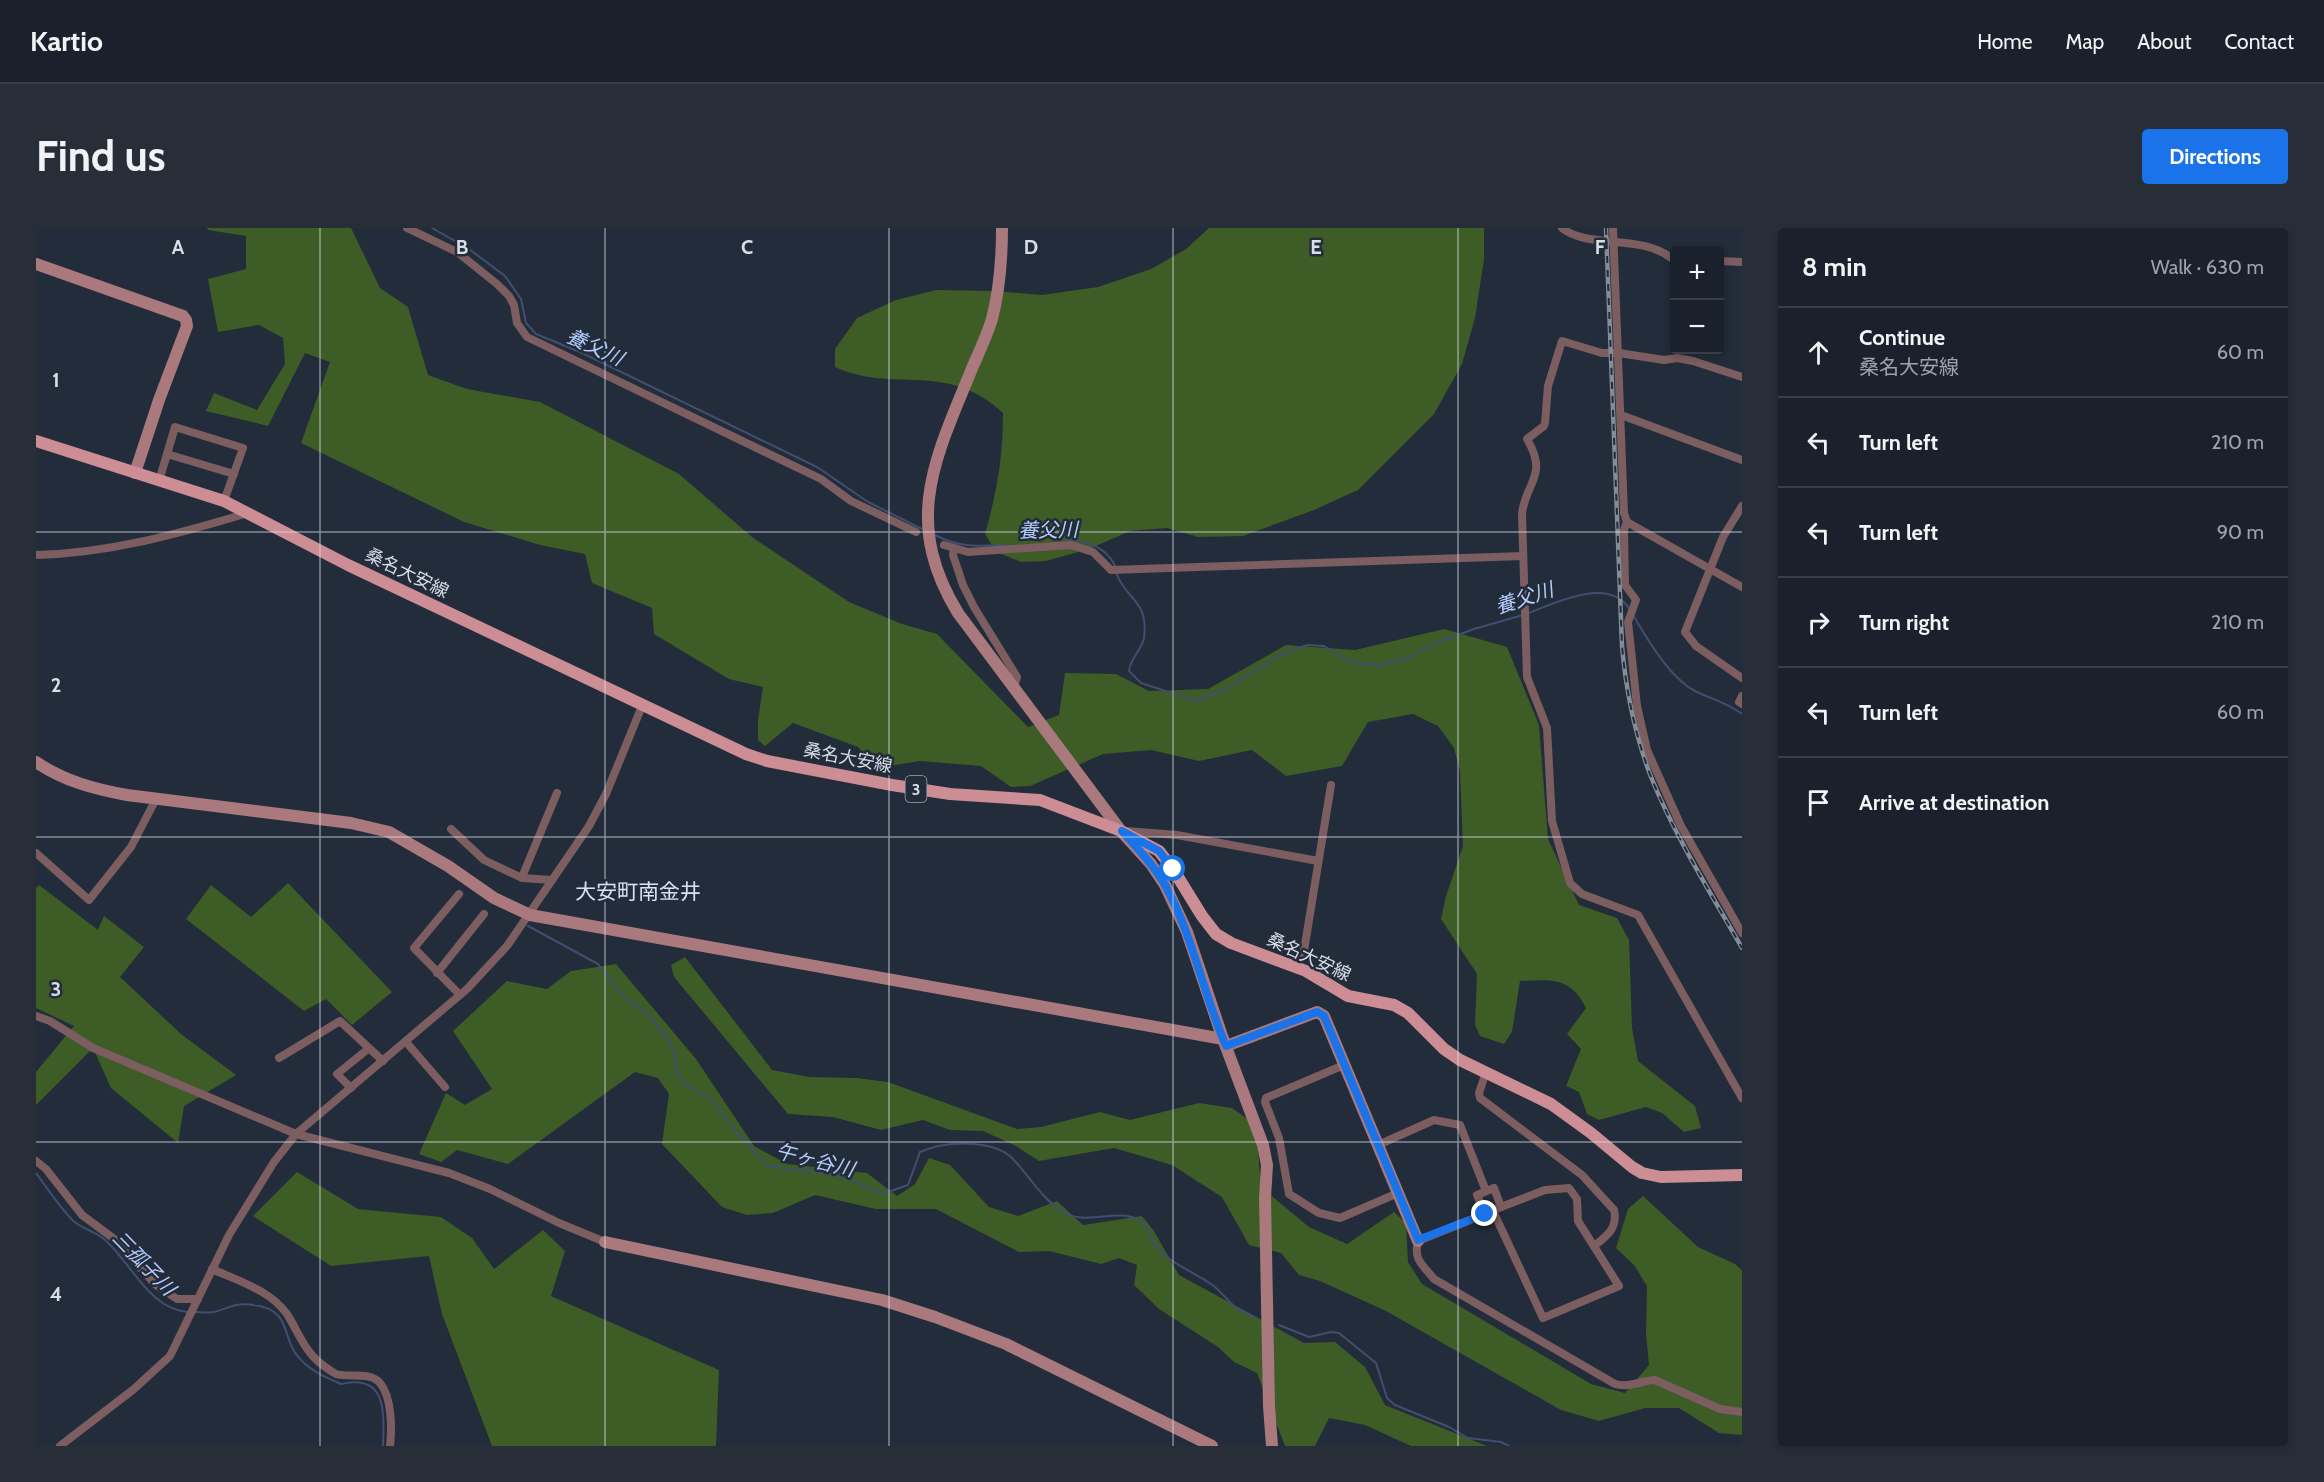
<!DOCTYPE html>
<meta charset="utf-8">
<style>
:root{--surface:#1a212c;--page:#272e38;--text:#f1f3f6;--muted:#9fa3a9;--line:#383e48;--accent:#1a73e8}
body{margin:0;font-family:Cabin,"Noto Sans JP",sans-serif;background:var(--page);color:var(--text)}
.controls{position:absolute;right:18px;top:18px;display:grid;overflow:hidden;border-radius:6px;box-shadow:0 3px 9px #0003}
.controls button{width:54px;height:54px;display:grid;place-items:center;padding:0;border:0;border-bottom:2px solid var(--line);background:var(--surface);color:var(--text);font:30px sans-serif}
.stop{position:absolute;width:18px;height:18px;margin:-14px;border:4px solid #1a73e8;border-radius:50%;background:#fff}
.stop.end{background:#1a73e8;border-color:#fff;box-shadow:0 2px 6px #0008}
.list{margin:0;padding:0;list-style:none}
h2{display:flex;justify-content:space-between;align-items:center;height:78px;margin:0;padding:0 24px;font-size:26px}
h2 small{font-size:20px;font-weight:400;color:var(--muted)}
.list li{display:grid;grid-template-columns:39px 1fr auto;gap:18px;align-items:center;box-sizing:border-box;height:90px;padding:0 24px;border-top:2px solid var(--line)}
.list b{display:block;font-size:22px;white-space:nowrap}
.list p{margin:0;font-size:20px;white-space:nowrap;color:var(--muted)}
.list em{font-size:20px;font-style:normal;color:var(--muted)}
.icon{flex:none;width:33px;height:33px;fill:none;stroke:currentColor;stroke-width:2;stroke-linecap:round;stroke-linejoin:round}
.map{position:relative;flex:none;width:1706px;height:1218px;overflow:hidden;border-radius:6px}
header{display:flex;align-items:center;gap:36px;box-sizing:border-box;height:84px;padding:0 30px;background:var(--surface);border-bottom:2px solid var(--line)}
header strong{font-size:28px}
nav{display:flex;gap:33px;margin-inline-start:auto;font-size:21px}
.intro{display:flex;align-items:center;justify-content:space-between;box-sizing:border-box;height:144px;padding:0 36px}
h1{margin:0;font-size:42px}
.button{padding:15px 27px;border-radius:6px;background:var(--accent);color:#fff;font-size:21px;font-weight:700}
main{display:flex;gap:36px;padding:0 36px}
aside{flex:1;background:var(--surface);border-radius:6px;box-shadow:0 3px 9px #0003}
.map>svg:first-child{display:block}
.forest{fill:#3d5c26}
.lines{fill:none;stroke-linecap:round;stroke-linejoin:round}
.stream{stroke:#424e70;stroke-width:2}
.street{stroke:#7c5d60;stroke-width:8}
.secondary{stroke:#a9797d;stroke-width:12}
.primary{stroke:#cc8e94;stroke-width:12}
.rail-casing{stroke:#848c98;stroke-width:4.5}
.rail{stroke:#222c3a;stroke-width:2;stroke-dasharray:7;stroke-linecap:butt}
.route{stroke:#1a73e8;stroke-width:8}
.grid{fill:none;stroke:#d8dee8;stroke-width:1.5;stroke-opacity:0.55}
.labels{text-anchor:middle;stroke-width:5;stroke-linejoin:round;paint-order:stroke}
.shield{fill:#222c3a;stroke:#a1a9b4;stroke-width:1.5}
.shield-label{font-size:16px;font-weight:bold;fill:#d8dee8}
.street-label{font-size:18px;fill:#d8dee8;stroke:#222c3a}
.water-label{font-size:20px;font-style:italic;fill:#b5cdfc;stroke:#222c3a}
.quarter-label{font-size:21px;fill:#d6e3f6;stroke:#222c3a}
.grid-label{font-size:20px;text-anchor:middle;font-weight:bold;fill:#d8dee8;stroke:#222c3a;stroke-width:5;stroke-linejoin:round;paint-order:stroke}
</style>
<header>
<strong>Kartio</strong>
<nav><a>Home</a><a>Map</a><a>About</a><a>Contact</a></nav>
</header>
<div class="intro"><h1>Find us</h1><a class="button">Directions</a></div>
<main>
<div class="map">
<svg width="1706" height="1218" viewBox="0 0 1706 1218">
<rect width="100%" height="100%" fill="#222c3a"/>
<g class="forest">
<path d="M171 0H315L344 60 372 79 392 147 431 161 504 174 643 246 716 309 813 374 866 396 901 406 992 499 1023 487 1029 445 1080 446 1113 463 1172 461 1250 417 1319 422 1408 401 1471 419 1503 497 1512 611 1543 677 1581 690 1593 712 1596 800 1602 833 1659 878 1665 900 1648 904 1626 885 1610 879 1563 892 1551 886 1543 864 1530 858 1545 821 1531 806 1550 780C1534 748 1514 752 1484 753L1476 804 1468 816 1444 808 1439 797 1441 746 1405 691 1410 668 1427 618 1424 543 1418 520 1402 498 1377 486 1332 494 1306 538 1250 548 1216 522 1163 533 1115 522 1067 526 994 558 975 559 945 538 884 533 840 540 822 519 757 495 729 518 722 512V492L727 459 693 451 618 406 616 380 556 355 549 326 504 317 428 294 265 215 294 134 269 125 232 198 170 183 178 165 221 182 249 136 247 110 223 97 182 104 172 51 210 41V8L172 2Z"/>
<path d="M1173 0H1448V31L1439 90 1426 136 1398 186 1322 262 1278 282 1207 308 1162 309 1131 300 1094 303 1053 321 1010 333 985 334 960 324 949 306C961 264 967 229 967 185 911 132 857 166 799 139V121L821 90 860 72 900 62 959 63 1006 67 1062 59 1115 41 1150 21Z"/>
<polygon points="252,655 356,764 316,797 290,771 268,783 150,691 175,657 215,689"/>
<polygon points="3,657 62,702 68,688 108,719 84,749 145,806 200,847 148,878 142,915 75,860 57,820 0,877 0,844 38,798 0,780 0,660"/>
<polygon points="649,729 736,842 773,849 820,850 852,854 981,901 1005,899 1064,884 1094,892 1163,875 1196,880 1220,897 1225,959 1273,999 1311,1016 1358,984 1370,995 1372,1034 1386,1056 1555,1156 1589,1165 1613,1137 1610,1106 1611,1058 1598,1037 1580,1020 1592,981 1607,968 1662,1019 1699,1036 1706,1042 1706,1207 1683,1205 1643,1180 1609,1180 1563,1193 1525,1182 1350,1083 1284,1053 1263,1047 1245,1025 1213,1017 1186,969 1136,937 1078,920 1003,933 980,918 947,903 914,902 887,892 845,902 797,889 752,886 638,749 635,737"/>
<polygon points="580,736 660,831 718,918 751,936 831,945 861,968 879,956 893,930 914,937 953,979 982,988 1021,973 1047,997 1106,988 1118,1003 1143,1047 1268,1115 1299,1114 1329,1139 1349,1177 1451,1218 1375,1218 1329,1197 1293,1190 1279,1218 1249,1218 1221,1145 1198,1134 1182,1119 1123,1081 1098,1057 1101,1037 1083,1030 1065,1036 1013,1023 983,1024 900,981 840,981 779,967 737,985 711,987 686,979 626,916 633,866 622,850 599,844 472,936 421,922 405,934 383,926 410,865 429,877 456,861 417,803 471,753 511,761 535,743"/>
<polygon points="261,944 322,981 405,989 436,1010 458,1041 507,1002 529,1023 515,1068 683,1142 680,1218 456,1218 406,1086 393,1028 295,1038 217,988"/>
</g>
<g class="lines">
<g class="stream">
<polyline points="396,0 433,21 469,48 485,71 490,95 500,106 544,124 781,239 832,274 888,302"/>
<path d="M899 307C924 320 941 318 969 317"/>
<path d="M1028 313C1048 311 1071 319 1079 338"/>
<path d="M1080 344C1089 372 1113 371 1108 410 1106 422 1094 430 1093 443L1105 455 1160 473 1192 460 1242 428 1271 417 1288 418 1317 435 1343 437 1372 430 1397 416 1438 401 1487 387"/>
<path d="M1493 385C1520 374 1574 348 1594 382"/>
<path d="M1597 387C1611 411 1634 450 1659 463 1675 471 1692 475 1706 486"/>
<path d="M492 698 562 736 587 768 612 787 630 809 639 825 641 844 649 856 676 872 702 906 732 938 795 946 816 952 834 961 849 965 872 957 884 924C907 914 954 910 975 929 993 947 1006 972 1029 985 1051 997 1080 981 1101 991 1113 996 1114 1010 1122 1020 1135 1036 1158 1044 1175 1056 1184 1062 1190 1071 1198 1078 1204 1082 1212 1085 1218 1089"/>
<path d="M0 945C10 958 28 986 40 995 49 1002 60 1004 68 1011 95 1034 114 1083 153 1084"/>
<path d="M159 1084C165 1084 172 1085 178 1084 194 1080 198 1074 218 1077 258 1082 244 1112 265 1132 275 1143 291 1150 305 1156 351 1145 348 1184 347 1218"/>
<polyline points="1243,1097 1273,1109 1295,1104 1303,1105 1340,1135 1351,1170 1359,1177 1413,1199 1432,1210 1465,1214 1473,1218"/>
</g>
<g class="street">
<polyline points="371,0 421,24 461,56 473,68 478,77 481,95 491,109 785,251 815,273 880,304"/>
<path d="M1526 0C1551 21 1606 6 1635 30L1638 29"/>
<polyline points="1577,0 1588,285 1591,294 1706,359"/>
<polyline points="1684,33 1706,34"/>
<path d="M1706 149 1657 133 1641 130 1628 132 1583 125H1566L1526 113 1512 158 1509 195 1508 198 1491 211C1513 248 1489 255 1486 286L1491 449 1511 500 1516 593 1534 655 1546 666 1602 687 1706 870"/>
<polyline points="1585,187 1706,232"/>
<polyline points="131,226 198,246"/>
<polyline points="123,253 139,199 207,220 188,273"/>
<polyline points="1706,278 1687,309 1649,404 1660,418 1706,450"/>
<polyline points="1591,294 1588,302 1589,357 1600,372 1592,394 1601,478 1611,522 1645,598 1706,705"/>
<polyline points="908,317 932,324 1035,317 1057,324 1075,342 1487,328"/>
<polyline points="918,321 917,327 927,357 938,379 981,449 978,459"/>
<path d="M0 327C74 325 142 306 212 285"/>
<polyline points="1706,468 1703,474 1706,476"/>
<polyline points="415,601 448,632 486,650 516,652"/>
<polyline points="1090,603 1141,607 1282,633"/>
<polyline points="0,625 53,672 95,619 120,571"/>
<polyline points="486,649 521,565"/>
<polyline points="423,666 378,720 424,767"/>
<polyline points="1256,737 1267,729 1295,557"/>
<polyline points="401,745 448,686"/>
<polyline points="0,788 14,793 57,820 260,906 413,945 454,961 523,995 569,1014"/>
<polyline points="370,814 409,859"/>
<polyline points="243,830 304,793 347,833"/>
<polyline points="1308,837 1230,870 1229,874 1243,910 1253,966 1283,985 1304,990 1362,965"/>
<path d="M1450 844 1443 865 1444 870 1546 947 1578 982C1582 1000 1571 1008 1558 1018"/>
<polyline points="315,860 301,846 332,821"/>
<polyline points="1342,917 1398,892 1424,897 1450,963"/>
<polyline points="0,933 10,941 46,987 77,1010 120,1057 141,1071 162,1071"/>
<polygon points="1458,960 1465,979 1449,986 1441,967"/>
<polyline points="1457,983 1507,1090 1583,1058 1542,993 1541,971 1533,960 1509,962 1465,979"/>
<path d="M1449 986 1382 1013C1377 1032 1387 1037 1398 1051L1579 1156C1593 1160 1604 1153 1619 1152L1684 1181 1706 1184"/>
<path d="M176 1041C202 1053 234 1062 251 1086 263 1105 269 1125 288 1138 292 1141 296 1144 300 1146 313 1150 334 1143 344 1155 356 1169 356 1201 354 1218"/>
<polyline points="24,1218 98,1161 134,1128 193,1007 238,934 260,906 431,761 471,718 553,598 570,566 606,478"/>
</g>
<g class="secondary">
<path d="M966 0C966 32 964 60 956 91 951 107 944 122 937 138 900 229 865 292 922 385L1085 603 1115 636 1129 657 1151 704 1187 811 1227 917 1231 937 1229 970 1233 1178 1236 1218"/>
<polyline points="0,36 147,88 150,92 151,98 123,172 99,245"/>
<path d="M0 534C28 553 58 561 91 567L315 595 353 604 412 638 458 670 494 687 1187 811"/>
<polyline points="1190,818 1281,784 1288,788 1382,1013"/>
<polyline points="569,1014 846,1072 899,1089 970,1116 1176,1218"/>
</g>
<polyline class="primary" points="0,213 188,273 312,337 710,526 731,533 856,557 914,566 1004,572 1085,603 1123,623 1137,641 1166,688 1180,706 1195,715 1270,743 1312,768 1358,777 1372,785 1408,821 1424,832 1515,876 1555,905 1596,939 1606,945 1625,949 1706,947"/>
<g class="rail-casing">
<path id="rail" d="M1570 0 1586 418C1590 463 1599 507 1615 549 1639 608 1674 664 1706 720"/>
</g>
<use href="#rail" class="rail"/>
</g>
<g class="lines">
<path class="route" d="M1137 641 1123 623 1086 603C1101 620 1118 637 1129 657 1157 708 1167 765 1190 818L1281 784 1288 788 1382 1012 1449 986"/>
</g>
<path class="grid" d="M284 0V1218M569 0V1218M853 0V1218M1137 0V1218M1422 0V1218M0 304H1706M0 609H1706M0 914H1706"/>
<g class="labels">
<rect class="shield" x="869.5" y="548" width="21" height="26" rx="4.5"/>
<g class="shield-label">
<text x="880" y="567">3</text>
</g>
<g class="street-label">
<text transform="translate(371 345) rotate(26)" y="6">桑名大安線</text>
<text transform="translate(812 530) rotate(11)" y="6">桑名大安線</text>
<text transform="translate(1273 729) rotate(25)" y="6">桑名大安線</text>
</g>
<g class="water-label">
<text transform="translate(559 119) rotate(25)" y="7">養父川</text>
<text transform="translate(1012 302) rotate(-1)" y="7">養父川</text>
<text transform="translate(1488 370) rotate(-18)" y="7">養父川</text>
<text transform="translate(779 932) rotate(14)" y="7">午ヶ谷川</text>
<text transform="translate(108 1035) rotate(46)" y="7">三孤子川</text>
</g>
<g class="quarter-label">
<text x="602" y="671">大安町南金井</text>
</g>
</g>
<g class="grid-label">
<text x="142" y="26">A</text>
<text x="426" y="26">B</text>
<text x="711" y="26">C</text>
<text x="995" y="26">D</text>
<text x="1280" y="26">E</text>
<text x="1564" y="26">F</text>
<text x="20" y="159">1</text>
<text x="20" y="464">2</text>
<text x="20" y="768">3</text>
<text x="20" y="1073">4</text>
</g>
</svg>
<div class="controls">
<button>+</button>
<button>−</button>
</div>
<div class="stop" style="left:1137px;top:641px"></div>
<div class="stop end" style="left:1449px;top:986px"></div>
</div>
<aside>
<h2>8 min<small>Walk · 630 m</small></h2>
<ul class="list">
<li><svg class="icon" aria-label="ahead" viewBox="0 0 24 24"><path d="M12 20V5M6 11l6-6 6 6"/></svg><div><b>Continue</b><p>桑名大安線</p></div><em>60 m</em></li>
<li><svg class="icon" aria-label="left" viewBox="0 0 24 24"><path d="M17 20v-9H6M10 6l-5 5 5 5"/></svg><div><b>Turn left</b></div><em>210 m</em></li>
<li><svg class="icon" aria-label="left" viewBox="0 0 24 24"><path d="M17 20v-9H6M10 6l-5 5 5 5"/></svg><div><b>Turn left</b></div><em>90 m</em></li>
<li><svg class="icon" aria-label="right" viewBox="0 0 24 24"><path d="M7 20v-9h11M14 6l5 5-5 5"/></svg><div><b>Turn right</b></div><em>210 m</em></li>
<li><svg class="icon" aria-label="left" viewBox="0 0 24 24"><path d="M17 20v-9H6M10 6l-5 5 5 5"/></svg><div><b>Turn left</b></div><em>60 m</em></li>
<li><svg class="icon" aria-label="arrive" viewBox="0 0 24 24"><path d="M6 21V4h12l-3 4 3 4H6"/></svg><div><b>Arrive at destination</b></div></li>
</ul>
</aside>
</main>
